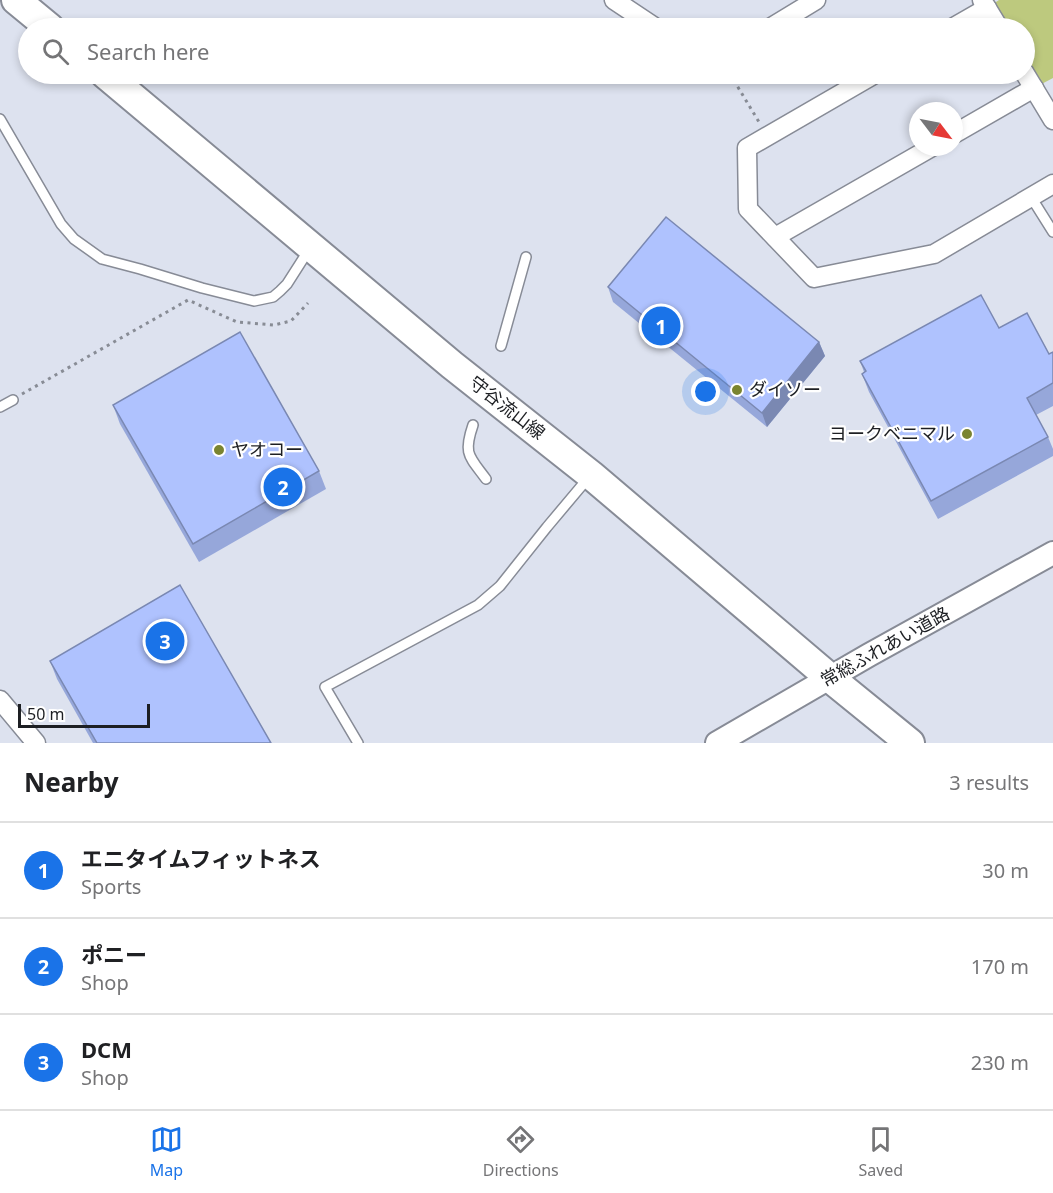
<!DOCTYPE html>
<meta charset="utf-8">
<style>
:root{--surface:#fff;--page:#f6f6f6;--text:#202124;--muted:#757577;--line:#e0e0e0;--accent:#1a73e8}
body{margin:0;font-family:"Noto Sans","Noto Sans JP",sans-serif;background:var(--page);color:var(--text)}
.compass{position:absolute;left:909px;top:102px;width:54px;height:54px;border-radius:50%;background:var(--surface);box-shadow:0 3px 9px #0003;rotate:122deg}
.scale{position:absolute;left:18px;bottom:15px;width:132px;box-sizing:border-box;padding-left:6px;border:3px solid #1d1f23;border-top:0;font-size:16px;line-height:21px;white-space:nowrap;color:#1d1f23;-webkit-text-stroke:4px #fff;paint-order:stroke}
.you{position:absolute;left:706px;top:392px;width:21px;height:21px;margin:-15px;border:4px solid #fff;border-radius:50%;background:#1a73e8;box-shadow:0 0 0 9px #1a73e833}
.badge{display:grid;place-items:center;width:39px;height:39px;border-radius:50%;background:var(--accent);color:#fff;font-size:20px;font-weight:700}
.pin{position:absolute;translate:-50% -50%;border:3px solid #fff;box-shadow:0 2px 6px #0006}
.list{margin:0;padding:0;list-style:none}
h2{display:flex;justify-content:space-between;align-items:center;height:78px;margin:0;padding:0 24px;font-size:26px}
h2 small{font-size:20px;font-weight:400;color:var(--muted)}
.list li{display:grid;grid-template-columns:39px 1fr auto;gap:18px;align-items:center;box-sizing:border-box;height:96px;padding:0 24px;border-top:2px solid var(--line)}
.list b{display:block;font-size:22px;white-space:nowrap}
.list p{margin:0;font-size:20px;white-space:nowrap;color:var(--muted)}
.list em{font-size:20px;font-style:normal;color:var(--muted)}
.icon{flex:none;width:33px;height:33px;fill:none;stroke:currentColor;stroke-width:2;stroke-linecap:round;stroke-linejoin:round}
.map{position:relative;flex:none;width:1053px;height:743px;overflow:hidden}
.search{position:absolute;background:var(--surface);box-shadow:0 3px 9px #0003;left:18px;right:18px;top:18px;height:66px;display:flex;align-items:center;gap:15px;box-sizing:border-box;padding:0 21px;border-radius:33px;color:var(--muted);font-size:22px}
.sheet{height:366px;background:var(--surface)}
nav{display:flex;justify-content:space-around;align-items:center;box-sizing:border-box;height:84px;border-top:2px solid var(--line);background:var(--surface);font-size:16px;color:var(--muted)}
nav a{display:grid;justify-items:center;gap:3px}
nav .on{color:var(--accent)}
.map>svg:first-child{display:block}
.green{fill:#bdc97e}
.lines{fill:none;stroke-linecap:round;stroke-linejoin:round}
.service-casing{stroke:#878b96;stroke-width:12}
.minor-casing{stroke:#878b96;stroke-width:21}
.tertiary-casing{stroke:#878b96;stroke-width:26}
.primary-casing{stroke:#878b96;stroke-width:32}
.path{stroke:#888c95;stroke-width:3;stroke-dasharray:3 4.5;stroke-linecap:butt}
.service{stroke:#fff;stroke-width:9}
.minor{stroke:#fff;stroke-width:18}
.tertiary{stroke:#fff;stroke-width:22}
.primary{stroke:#fff;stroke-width:28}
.wall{fill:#96a7da}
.shaded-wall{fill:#7a88b2}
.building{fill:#afc2fe;stroke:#7a88b2;stroke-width:1.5}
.poi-dot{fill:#7a8430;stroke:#fff;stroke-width:2}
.labels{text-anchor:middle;stroke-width:4.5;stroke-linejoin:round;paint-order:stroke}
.poi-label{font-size:18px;fill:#1d1f23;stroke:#fff;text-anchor:start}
.street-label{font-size:18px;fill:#1d1f23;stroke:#fff}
</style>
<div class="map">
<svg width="1053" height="743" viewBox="0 0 1053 743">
<rect width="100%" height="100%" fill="#dde2ef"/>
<polygon class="green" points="999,0 1053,0 1053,78 1034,88 1025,72 1024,28 999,28 987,8"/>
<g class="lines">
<g class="service-casing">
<g id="service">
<polyline points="0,119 61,224 74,239 102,259 140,269 202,288 254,301 273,297 280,291 287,284 310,248"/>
<polyline points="1031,197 1053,232"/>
<polyline points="501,346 526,257"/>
<polyline points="0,407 13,400"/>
<path d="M473 425C463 454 469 456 486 479"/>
<polyline points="358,743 325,687 478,605 500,586 547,527 589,477"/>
</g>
</g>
<g class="minor-casing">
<g id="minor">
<polyline points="614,0 656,28"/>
<polyline points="982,0 999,28"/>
<polyline points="770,28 816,0"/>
<polyline points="952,28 987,8"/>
<polyline points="1024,72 1053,120"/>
<polyline points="875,74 747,148 748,209 814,278 934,254 1053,184"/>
<polyline points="954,134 1034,88"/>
<polyline points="775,237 932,147"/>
<polyline points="0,700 36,743"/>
</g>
</g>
<g class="tertiary-casing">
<polyline id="tertiary" points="717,743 869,655 1053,553"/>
</g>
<g class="primary-casing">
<g id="primary">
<polyline points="16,0 50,28"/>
<polyline points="105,74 452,365 591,475 830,678 910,743"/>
</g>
</g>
<g class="path">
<polyline points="730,74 759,122"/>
<polyline points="22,394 188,300 237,322 274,325 291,321 308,303"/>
</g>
<use href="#service" class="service"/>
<use href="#minor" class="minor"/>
<use href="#tertiary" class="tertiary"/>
<use href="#primary" class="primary"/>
</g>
<g class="wall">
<polygon points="608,287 819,342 825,356 767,427 613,302"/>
<polygon points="999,328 1049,354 1053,352 1053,406 1036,415 1048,437 1053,449 1053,456 938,519 869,392 862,374 864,372 860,361"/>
<polygon points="113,405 319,471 326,489 199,562 120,424"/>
<polygon points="50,661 271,743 93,743 57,679"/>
</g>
<polygon class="shaded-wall" points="819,342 825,356 767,427 762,413"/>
<g class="building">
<polygon points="666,217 819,342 762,413 608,287"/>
<polygon points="981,295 999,328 1027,313 1049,354 1053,352 1053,383 1027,398 1048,437 931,501 862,374 866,371 860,361"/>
<polygon points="240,332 319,471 193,544 113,405"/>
<polygon points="180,585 271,743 97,743 50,661"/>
</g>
<g class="poi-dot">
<circle cx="737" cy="390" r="6"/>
<circle cx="967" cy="434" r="6"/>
<circle cx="219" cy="450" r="6"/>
</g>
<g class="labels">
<g class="poi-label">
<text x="749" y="396">ダイソー</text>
<text x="955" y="440" text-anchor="end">ヨークベニマル</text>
<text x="231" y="456">ヤオコー</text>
</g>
<g class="street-label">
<text transform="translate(507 408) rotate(38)" y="6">守谷流山線</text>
<text transform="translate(885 647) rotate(-29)" y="6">常総ふれあい道路</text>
</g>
</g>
</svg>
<svg class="compass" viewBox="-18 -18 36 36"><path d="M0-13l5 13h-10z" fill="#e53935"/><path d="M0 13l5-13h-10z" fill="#757577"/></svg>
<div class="scale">50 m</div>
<div class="you"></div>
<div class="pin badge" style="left:661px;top:326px">1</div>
<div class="pin badge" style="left:283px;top:487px">2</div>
<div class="pin badge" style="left:165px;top:641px">3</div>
<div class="search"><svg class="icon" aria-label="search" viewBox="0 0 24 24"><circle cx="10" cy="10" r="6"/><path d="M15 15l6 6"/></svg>Search here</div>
</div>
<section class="sheet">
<h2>Nearby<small>3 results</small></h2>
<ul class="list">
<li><span class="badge">1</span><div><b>エニタイムフィットネス</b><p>Sports</p></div><em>30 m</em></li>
<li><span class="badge">2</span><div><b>ポニー</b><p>Shop</p></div><em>170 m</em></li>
<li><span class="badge">3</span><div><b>DCM</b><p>Shop</p></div><em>230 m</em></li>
</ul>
</section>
<nav>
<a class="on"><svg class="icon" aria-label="map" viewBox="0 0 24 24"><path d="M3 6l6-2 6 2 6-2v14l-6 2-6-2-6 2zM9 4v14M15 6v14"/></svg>Map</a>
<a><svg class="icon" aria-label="directions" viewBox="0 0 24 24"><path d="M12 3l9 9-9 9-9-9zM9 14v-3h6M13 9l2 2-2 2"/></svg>Directions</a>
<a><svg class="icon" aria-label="saved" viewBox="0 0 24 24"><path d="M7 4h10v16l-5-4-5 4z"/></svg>Saved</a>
</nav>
